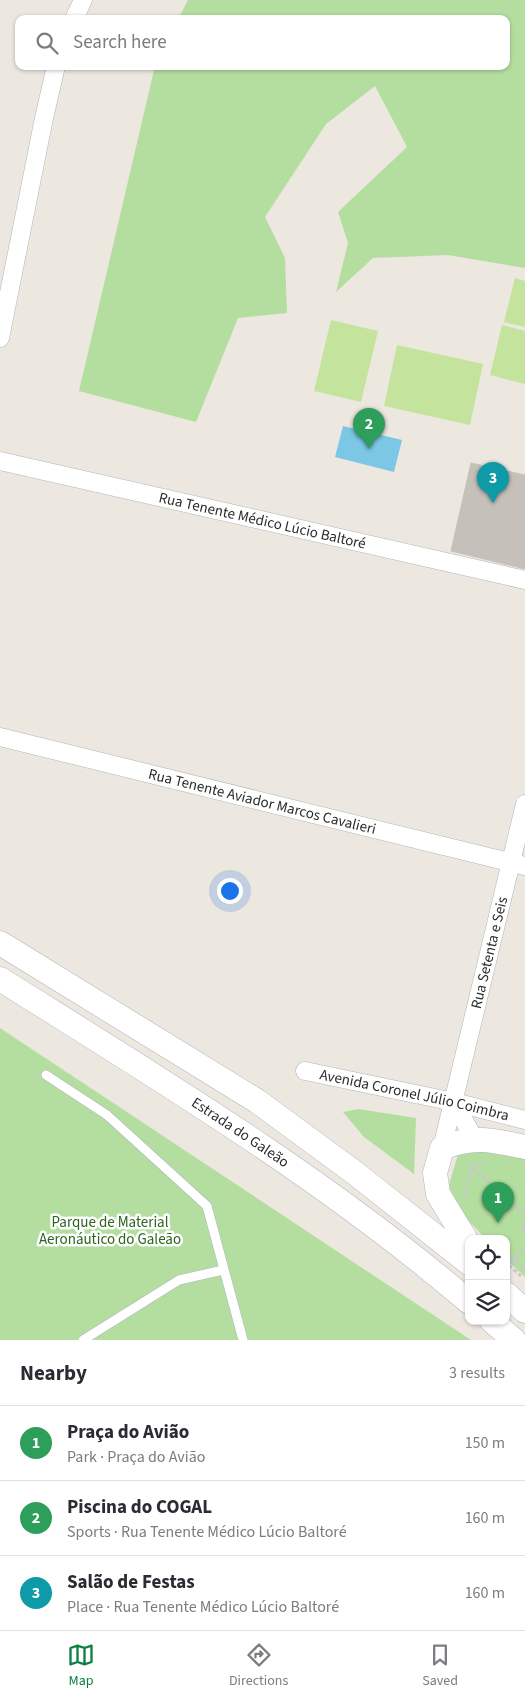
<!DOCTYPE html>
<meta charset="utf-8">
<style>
:root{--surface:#fff;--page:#f7f7f7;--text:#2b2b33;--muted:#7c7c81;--line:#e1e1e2;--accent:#0b8043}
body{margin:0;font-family:"Source Sans 3",sans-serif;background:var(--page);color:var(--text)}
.controls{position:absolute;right:15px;bottom:15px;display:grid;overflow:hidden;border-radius:10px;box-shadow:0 1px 4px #0004}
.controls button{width:45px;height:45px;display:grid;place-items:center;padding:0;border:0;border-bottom:1px solid var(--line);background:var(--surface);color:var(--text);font:25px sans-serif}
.you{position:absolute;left:229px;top:890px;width:18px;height:18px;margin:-12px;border:4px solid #fff;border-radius:50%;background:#1a73e8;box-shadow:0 0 0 8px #1a73e833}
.badge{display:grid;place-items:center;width:32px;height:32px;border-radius:50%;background:var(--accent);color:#fff;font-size:16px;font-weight:700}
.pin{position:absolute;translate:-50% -41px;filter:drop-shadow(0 1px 2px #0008)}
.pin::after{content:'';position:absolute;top:26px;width:18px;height:15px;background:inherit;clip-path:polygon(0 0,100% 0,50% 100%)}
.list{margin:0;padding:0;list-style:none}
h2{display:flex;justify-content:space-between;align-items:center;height:65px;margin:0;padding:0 20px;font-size:21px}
h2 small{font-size:16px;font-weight:400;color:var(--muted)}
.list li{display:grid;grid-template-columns:32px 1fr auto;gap:15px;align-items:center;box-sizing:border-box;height:75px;padding:0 20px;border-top:1px solid var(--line)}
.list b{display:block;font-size:19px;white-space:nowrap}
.list p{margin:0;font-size:16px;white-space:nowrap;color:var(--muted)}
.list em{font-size:16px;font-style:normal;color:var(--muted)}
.icon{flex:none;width:28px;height:28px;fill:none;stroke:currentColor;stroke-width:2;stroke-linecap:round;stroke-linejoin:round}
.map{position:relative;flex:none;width:525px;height:1340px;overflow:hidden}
.search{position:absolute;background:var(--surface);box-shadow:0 1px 4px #0004;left:15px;right:15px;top:15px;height:55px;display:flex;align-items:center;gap:12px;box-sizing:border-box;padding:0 18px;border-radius:10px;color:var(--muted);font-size:19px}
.sheet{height:290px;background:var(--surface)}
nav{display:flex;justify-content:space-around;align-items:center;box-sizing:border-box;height:70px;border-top:1px solid var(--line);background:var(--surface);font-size:14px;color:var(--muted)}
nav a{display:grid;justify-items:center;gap:2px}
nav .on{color:var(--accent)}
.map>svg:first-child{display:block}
.green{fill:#b4dea0}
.pitch{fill:#c4e49d}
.water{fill:#7bc7e5}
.building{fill:#c5c1ba;stroke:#c7c2b9}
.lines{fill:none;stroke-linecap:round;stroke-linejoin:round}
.lane-casing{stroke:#b2b5be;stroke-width:10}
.street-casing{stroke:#b2b5be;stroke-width:19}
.secondary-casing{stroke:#b2b5be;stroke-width:25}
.path{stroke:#c8c8c8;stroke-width:3;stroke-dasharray:4 2.5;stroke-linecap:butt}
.lane{stroke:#fff;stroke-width:9}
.street{stroke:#fff;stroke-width:18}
.secondary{stroke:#fff;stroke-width:24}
.labels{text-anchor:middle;stroke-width:5;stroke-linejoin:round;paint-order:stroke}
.street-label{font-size:15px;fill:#2c2c2c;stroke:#fff}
.park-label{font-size:15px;fill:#2d6420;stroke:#fff}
</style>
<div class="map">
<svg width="525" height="1340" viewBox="0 0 525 1340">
<rect width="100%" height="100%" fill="#ece7df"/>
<g class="green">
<polygon points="188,0 525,0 525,268 448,255 373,258 336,292 348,243 338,212 407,147 375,86 326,124 265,217 285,258 287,313 238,318 196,422 79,391 155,66 506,66 506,19 178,19"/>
<polygon points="0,1028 471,1340 0,1340"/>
<polygon points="358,1109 416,1118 414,1174 364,1137 343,1112"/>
<polygon points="487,1147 525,1156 525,1277 506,1259 506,1239 486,1239 456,1208 449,1185 458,1154"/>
</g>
<g class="pitch">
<polygon points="515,278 525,281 525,327 504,322"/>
<polygon points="331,320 378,331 361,402 314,391"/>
<polygon points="502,325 525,331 525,384 490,375"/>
<polygon points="397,345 483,364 470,425 384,406"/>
</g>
<polygon class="water" points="343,426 402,440 394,472 335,457"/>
<polygon class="building" points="471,463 525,475 525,569 451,551"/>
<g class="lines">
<g class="lane-casing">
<g id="lane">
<polyline points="46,1075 107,1115 207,1206 243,1340"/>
<polyline points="83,1340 179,1280 223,1270"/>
</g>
</g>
<g class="street-casing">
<g id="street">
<polyline points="74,19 83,0"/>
<polyline points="0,338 44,118 56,66"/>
<path id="s1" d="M0 461 525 580"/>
<path id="s2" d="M0 737 525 866"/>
<path id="s3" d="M305 1071 454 1102 525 1120"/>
<polyline points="454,1102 474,1139"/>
<path id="s4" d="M442 1148 525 804"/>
</g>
</g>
<g class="secondary-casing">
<g id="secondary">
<polyline points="0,943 257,1101 355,1173 469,1263"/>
<path id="s5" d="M0 979C161 1080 324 1178 469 1302"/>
<path d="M469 1245 438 1194 435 1173 442 1148C473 1135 493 1140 525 1147"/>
<polyline points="506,1294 525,1311"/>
<polyline points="492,1321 514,1340"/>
</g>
</g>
<g class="path">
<polyline points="469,1162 472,1168 525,1214"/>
<polyline points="465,1196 472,1168 483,1162"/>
<polyline points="525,1222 523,1229 525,1234"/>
<polyline points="506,1251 525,1269"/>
<polyline points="509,1265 521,1276"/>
<polyline points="506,1268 525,1248"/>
</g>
<use href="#lane" class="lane"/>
<use href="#street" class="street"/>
<use href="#secondary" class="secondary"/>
</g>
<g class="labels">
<g class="street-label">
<text dy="5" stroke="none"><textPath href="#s1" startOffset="269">Rua Tenente Médico Lúcio Baltoré</textPath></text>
<text dy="5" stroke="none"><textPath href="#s2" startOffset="270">Rua Tenente Aviador Marcos Cavalieri</textPath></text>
<text dy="5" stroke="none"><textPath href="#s4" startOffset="201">Rua Setenta e Seis</textPath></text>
<text dy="5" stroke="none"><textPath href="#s3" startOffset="112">Avenida Coronel Júlio Coimbra</textPath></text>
<text dy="5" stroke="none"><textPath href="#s5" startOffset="285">Estrada do Galeão</textPath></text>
</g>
<g class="park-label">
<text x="110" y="1227">Parque de Material<tspan x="110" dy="17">Aeronáutico do Galeão</tspan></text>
</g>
</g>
</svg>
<div class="controls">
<button><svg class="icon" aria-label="locate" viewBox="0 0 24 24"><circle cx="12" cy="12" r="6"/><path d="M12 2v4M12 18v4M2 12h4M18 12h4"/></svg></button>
<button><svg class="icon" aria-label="layers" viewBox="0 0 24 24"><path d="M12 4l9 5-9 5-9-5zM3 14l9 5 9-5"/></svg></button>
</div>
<div class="you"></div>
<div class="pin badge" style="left:498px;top:1223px;background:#2e9e5b">1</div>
<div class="pin badge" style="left:369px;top:449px;background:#2e9e5b">2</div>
<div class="pin badge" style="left:493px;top:503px;background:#0f9aa8">3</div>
<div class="search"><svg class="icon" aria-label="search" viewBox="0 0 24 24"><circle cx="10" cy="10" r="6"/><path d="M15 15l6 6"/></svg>Search here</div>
</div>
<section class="sheet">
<h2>Nearby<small>3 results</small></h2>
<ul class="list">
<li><span class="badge" style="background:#2e9e5b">1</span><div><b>Praça do Avião</b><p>Park · Praça do Avião</p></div><em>150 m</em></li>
<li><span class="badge" style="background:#2e9e5b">2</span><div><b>Piscina do COGAL</b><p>Sports · Rua Tenente Médico Lúcio Baltoré</p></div><em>160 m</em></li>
<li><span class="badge" style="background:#0f9aa8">3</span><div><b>Salão de Festas</b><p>Place · Rua Tenente Médico Lúcio Baltoré</p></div><em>160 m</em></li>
</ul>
</section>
<nav>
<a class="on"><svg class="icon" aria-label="map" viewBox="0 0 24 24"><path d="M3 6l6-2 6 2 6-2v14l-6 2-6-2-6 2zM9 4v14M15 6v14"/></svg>Map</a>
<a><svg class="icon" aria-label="directions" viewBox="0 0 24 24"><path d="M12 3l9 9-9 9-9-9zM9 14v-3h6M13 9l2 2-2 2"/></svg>Directions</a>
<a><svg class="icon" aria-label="saved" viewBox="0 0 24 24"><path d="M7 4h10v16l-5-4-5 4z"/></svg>Saved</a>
</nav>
